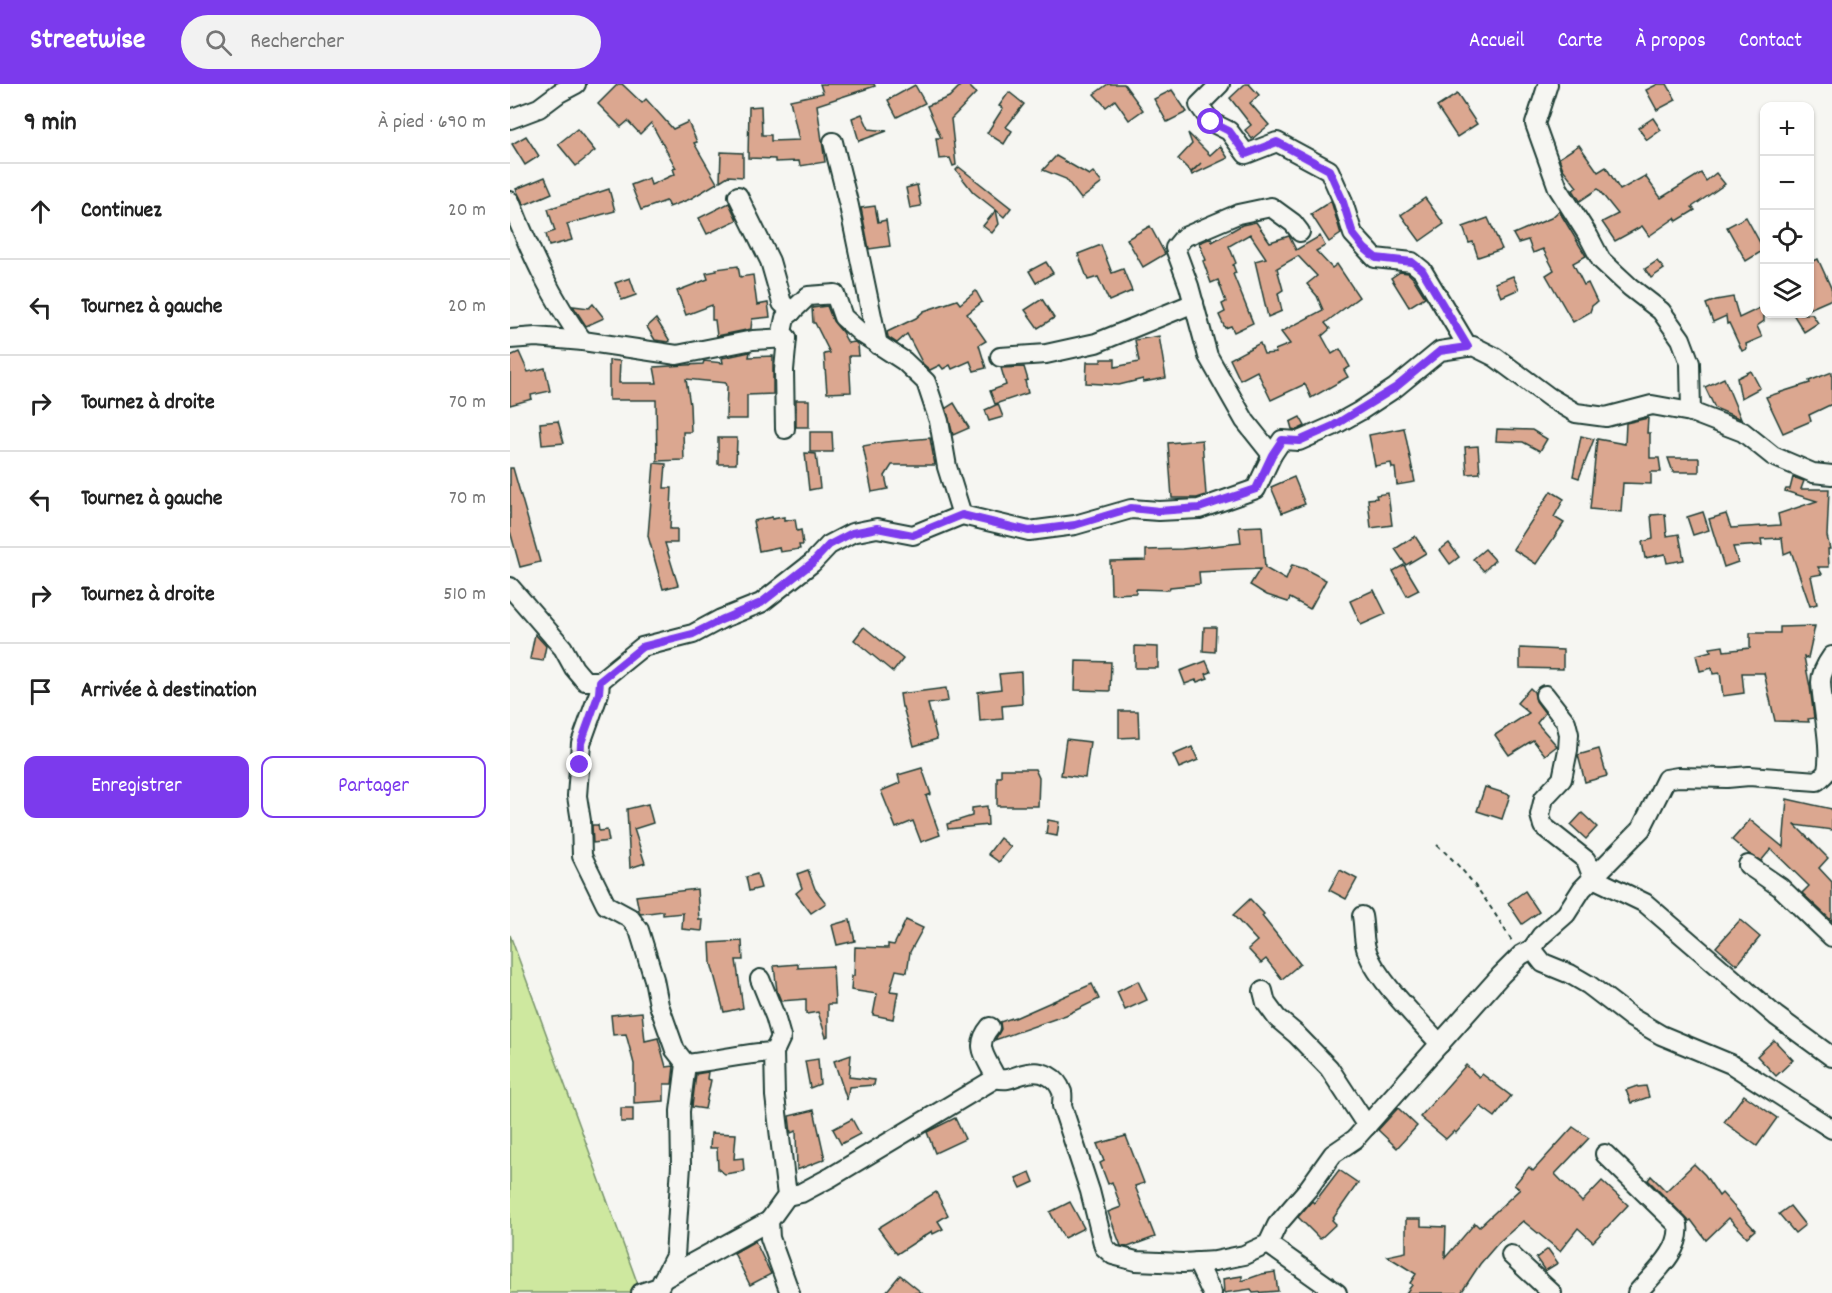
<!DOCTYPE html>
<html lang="fr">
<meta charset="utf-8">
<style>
:root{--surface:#fff;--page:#f2f2f2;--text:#222;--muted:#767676;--line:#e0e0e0;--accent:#7c3aed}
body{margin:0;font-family:Dekko,sans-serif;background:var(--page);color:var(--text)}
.controls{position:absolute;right:18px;top:18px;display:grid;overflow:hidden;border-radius:12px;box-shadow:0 2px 4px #0004}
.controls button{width:54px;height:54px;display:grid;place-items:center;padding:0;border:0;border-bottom:2px solid var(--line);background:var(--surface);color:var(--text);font:30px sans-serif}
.stop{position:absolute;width:18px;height:18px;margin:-14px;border:4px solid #7c3aed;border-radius:50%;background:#fff}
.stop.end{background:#7c3aed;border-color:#fff;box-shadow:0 2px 6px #0008}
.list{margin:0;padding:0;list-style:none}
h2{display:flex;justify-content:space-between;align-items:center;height:78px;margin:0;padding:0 24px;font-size:26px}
h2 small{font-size:20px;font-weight:400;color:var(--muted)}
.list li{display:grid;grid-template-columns:39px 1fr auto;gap:18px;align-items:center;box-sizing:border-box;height:96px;padding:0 24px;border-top:2px solid var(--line)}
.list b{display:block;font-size:22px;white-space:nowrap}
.list em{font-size:20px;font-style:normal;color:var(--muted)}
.actions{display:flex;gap:12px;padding:18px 24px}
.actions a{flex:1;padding:14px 0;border:2px solid var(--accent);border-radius:12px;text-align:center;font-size:21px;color:var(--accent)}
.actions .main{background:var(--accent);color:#fff}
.icon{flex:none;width:33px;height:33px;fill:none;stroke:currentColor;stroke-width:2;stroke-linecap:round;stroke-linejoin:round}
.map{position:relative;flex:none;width:1322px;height:1209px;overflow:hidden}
header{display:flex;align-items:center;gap:36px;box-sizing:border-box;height:84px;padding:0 30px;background:var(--accent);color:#fff}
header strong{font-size:28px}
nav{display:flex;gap:33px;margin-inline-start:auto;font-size:21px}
.search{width:420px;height:54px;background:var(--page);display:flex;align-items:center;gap:15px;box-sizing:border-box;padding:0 21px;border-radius:33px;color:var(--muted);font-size:22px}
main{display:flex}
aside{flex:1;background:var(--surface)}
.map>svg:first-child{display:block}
.green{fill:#cee89f;stroke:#76926a;stroke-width:1.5}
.building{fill:#dba790;stroke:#1f3d34;stroke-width:1.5}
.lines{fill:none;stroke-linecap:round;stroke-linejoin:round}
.minor-casing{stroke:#1f3d34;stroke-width:22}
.path{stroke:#1f3d34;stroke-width:2;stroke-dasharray:4.5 4.5;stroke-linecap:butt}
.minor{stroke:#f6f6f2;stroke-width:18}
.route{stroke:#7c3aed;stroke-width:8}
</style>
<header>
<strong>Streetwise</strong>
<div class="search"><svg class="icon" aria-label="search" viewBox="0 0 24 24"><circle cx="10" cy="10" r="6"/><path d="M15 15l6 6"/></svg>Rechercher</div>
<nav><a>Accueil</a><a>Carte</a><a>À propos</a><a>Contact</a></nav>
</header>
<main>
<aside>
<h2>9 min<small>À pied · 690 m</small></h2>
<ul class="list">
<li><svg class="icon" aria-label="ahead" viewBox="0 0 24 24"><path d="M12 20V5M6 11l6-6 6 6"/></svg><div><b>Continuez</b></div><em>20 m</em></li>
<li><svg class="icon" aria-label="left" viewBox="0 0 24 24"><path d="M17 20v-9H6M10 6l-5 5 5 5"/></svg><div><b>Tournez à gauche</b></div><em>20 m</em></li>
<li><svg class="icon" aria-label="right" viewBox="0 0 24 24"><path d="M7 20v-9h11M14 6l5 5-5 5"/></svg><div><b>Tournez à droite</b></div><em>70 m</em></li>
<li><svg class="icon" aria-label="left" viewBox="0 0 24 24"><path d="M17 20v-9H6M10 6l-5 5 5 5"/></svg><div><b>Tournez à gauche</b></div><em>70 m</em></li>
<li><svg class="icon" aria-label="right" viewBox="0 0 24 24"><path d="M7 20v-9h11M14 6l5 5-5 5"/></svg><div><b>Tournez à droite</b></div><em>510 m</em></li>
<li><svg class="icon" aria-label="arrive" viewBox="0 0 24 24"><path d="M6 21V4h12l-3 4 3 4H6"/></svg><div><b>Arrivée à destination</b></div></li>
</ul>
<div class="actions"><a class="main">Enregistrer</a><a>Partager</a></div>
</aside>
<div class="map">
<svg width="1322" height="1209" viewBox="0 0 1322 1209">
<rect width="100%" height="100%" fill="#f6f6f2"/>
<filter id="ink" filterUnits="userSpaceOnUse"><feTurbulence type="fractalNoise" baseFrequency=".0167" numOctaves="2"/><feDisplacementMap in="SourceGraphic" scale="12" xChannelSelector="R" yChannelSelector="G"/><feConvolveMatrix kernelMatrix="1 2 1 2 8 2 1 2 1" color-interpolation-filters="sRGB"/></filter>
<g filter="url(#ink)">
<polygon class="green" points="0,851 131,1209 0,1209"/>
<g class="building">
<polygon points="108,0 112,0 132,19 136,15 163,45 178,38 187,58 184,59 207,99 180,115 159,123 156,117 131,126 121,101 139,94 141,101 165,90 163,85 166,84 141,39 130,50 118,37 111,43 88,20"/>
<polygon points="310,0 364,0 365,2 307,21 315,78 290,82 289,77 265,78 265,75 238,74 239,23 251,22 252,51 261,51 261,57 289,56 280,16 313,9"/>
<polygon points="452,0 457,0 466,9 441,35 446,81 443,82 440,74 429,75 426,54 431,54 417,22 439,13"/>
<polygon points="598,0 614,0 633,26 619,36 605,16 596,23 584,10"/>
<polygon points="735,0 739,0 749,11 740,19 759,41 742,55 735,46 741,41 720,14"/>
<polygon points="1148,0 1157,0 1166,16 1147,26 1136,6"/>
<polygon points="405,1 415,19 387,33 378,16"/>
<polygon points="662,6 677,28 657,38 644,15"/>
<polygon points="499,8 514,20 496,43 502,47 494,60 477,49 493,24 489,22"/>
<polygon points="947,10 967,40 947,53 927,23"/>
<polygon points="352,30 359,45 377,47 349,57 342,34"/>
<polygon points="1143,34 1151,46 1137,56 1128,44"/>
<polygon points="67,45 85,67 66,82 48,60"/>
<polygon points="678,49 700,71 710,62 718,74 682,91 681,89 691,79 681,88 668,75 682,60"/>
<polygon points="16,52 29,72 15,81 2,60"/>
<polygon points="1069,61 1088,88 1096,83 1110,106 1135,92 1151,114 1191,89 1196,97 1206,89 1215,100 1182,123 1185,126 1167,137 1165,134 1139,152 1132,142 1105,157 1092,138 1108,130 1088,105 1070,117 1063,106 1067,103 1053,85 1049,74"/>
<polygon points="211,68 233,69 233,93 218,92 210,97"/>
<polygon points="546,72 579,91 583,88 592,99 571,115 556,95 533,86"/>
<polygon points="449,83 501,124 494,133 486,126 489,140 482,149 473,142 486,126 463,108 446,86"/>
<polygon points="35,93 42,109 14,121 6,105"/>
<polygon points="407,101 411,122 400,124 396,104"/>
<polygon points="99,105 105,127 57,140 62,156 39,162 36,150 45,147 38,125"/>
<polygon points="915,114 934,140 910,157 891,131"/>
<polygon points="821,117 831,150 819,158 801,130"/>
<polygon points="219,119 227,136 197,150 189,134"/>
<polygon points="365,122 368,138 376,136 380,162 359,165 351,124"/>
<polygon points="1049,127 1076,172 1063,179 1074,201 1078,199 1087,218 1082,222 1080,228 1063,238 1036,191 1044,186 1033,165 1023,169 1018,156 1008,159 1003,150 1041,134"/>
<polygon points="1236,133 1254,166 1236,177 1217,143"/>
<polygon points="978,134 992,165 968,173 963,158 959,159 953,143"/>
<polygon points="746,138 760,158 779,152 786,166 810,152 815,162 806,167 822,184 827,180 849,213 815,239 820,245 812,252 822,270 830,265 840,283 834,286 838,293 801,314 795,300 761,316 747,287 730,296 720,275 750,259 754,270 766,269 765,266 780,260 771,248 813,226 807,212 797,200 807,192 788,172 767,184 773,206 768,209 772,227 758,233 745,177 756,174 740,150 719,162 726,179 723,181 726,189 723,190 743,239 724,248 721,242 715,244 709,231 715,228 712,220 716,218 708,196 701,199 693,177 696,176 689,159 701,154 702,158 732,141"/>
<polygon points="640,142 655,170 633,183 617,155"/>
<polygon points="591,161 602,189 613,185 622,207 599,217 588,193 578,196 568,170"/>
<polygon points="1308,175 1322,206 1322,215 1299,225 1299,179"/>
<polygon points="1147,177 1154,185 1141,194 1135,185"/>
<polygon points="536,178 543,189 526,199 519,187"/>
<polygon points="228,182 230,193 243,191 247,221 258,219 260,233 242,235 241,245 207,252 205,236 202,236 202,221 176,231 167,207 198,195 196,189 207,187 206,185"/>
<polygon points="890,188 898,189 903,194 915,213 899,223 881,194"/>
<polygon points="1003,192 1009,205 991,213 985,199"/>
<polygon points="120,194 126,211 112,216 105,199"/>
<polygon points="466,207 472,218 457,230 476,257 469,261 476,284 464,287 460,277 442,285 440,281 433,285 430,281 420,286 413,280 397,250 387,259 378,253 377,248 406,234 414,227 447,216 450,220"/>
<polygon points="1223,213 1229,234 1254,222 1254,237 1247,242 1252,253 1236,260 1237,265 1232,267 1219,239 1217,240 1216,232 1203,238 1196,220 1206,216"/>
<polygon points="532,215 544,234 528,244 515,226"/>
<polygon points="83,220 94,234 76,242 63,222 79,224"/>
<polygon points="317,222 323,237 332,248 338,259 345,258 348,261 349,272 339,272 341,308 317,309 314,270 320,269 305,239 303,239 302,224"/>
<polygon points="1283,230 1302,230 1308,239 1294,248"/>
<polygon points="146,235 160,257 158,258 145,256 137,243"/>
<polygon points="649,252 656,294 633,298 633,295 609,301 576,299 577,278 591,278 591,275 605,275 605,283 629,278 625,256"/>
<polygon points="9,268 18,288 35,284 40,307 21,311 22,315 0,321 0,272"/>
<polygon points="240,268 239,273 263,272 263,310 237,311 237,335 216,335 217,302 216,299 176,295 180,321 181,348 173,348 174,376 147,377 146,316 99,316 99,276 110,277 109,299 147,299 144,283 193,280 194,277 213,279 212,274"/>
<polygon points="514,283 518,296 515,297 518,309 485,320 480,307 496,301 491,284"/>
<polygon points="1241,287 1250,304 1231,314 1227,294"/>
<polygon points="1322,288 1322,320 1299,331 1301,337 1273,349 1256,313 1300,299 1299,297"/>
<polygon points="1214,294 1231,335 1205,324 1195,303"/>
<rect x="286" y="316" width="13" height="27"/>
<polygon points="444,319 459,344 443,351 436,324"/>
<polygon points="488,320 493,333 479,337 475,326"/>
<polygon points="790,333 795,342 787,346 782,345 780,338"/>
<polygon points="1138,334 1137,349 1140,349 1140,374 1149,374 1151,388 1141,388 1141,400 1113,399 1111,428 1080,425 1087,355 1115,360 1116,339"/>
<polygon points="48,337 54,359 32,361 30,339"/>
<polygon points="894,344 905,398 887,401 885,384 882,384 881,379 865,382 859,351"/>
<polygon points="987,345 1022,346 1037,355 1030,367 1013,358 986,357"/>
<polygon points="300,348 322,348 323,368 300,368"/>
<polygon points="1071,352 1084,355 1069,394 1063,392"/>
<polygon points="208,354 227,354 226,380 208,380"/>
<polygon points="420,354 425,381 382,381 375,392 378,405 362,408 353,362 375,358"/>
<polygon points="692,356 696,411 687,414 662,414 658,359"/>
<polygon points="968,362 970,389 957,390 955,363"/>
<polygon points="295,369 306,370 310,404 299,406"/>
<polygon points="1158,374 1189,374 1189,388 1163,388"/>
<polygon points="144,379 156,380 154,404 162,404 160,445 167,445 167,459 155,459 168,501 153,505 138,452"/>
<polygon points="0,384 3,384 30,478 10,483 0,447"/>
<polygon points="784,393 795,420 772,429 761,403"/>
<polygon points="1283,393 1294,397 1291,405 1319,405 1317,452 1320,465 1318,465 1319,483 1308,483 1312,490 1301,492 1307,520 1300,522 1281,467 1274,470 1272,454 1251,455 1252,461 1223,463 1228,478 1214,483 1199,435 1216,430 1221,444 1270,441 1268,430 1307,417 1275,407 1276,405 1280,405"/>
<polygon points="1041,407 1054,415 1044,433 1054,439 1026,480 1003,465"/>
<polygon points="878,409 882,441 861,444 858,415 867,414 866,411"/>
<polygon points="1193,428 1199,446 1183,451 1177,433"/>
<polygon points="1155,430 1157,452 1169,450 1174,476 1157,479 1155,470 1135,474 1132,458 1143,455 1141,431"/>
<polygon points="262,433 262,435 274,433 274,437 285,435 287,447 291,446 293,461 289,461 290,465 270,468 269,463 249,467 243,437"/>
<polygon points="752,442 755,484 776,496 782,481 795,485 816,496 800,525 780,514 778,518 757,511 740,501 750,485 689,488 690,500 660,503 659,506 626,505 626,509 601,510 600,477 636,476 636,466 672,465 731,459 729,443"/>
<polygon points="905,452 916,469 896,481 885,465"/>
<polygon points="939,459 949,473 940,480 930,466"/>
<polygon points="975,465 985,476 974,487 963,475"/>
<polygon points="894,481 909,506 897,512 883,487"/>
<polygon points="864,506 876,530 851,541 840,517"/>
<polygon points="1305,542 1298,574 1294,573 1300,603 1304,634 1298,635 1299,638 1265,637 1254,589 1232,589 1234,609 1213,612 1210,589 1203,590 1202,584 1190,587 1186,571 1201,567 1200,564 1213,562 1214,567 1240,564 1240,549 1270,549 1270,543"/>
<polygon points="354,543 393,575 383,588 344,556"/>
<polygon points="694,543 706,543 705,568 693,567"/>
<polygon points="25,550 36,562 33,577 20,575"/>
<polygon points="625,562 648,563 648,584 625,584"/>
<polygon points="1010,564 1053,566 1053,585 1010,584"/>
<polygon points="566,577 601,578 600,607 565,606"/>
<polygon points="696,577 701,588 696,590 698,594 687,598 686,596 675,600 670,587"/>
<polygon points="511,588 512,620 492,622 493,635 470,637 468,608 491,605 489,590"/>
<polygon points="436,604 438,617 418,620 427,655 404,662 393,623 392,623 390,610"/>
<polygon points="1020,604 1024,608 1026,617 1035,629 1027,639 1047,662 1035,671 1023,656 999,671 985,651 1019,629 1007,619"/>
<polygon points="609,627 628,627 629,653 609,654"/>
<polygon points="556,655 580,658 575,694 551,691"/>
<polygon points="682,663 688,676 669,684 663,671"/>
<polygon points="1089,665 1097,692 1075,698 1068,671"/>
<polygon points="412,684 421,710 416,712 430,751 411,758 403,737 386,744 371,707 390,699 388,691"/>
<polygon points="491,685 525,685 529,694 528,722 487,722 487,693 491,693"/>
<polygon points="975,703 1000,711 992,735 967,727"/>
<polygon points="1277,715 1322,725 1322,746 1285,741 1318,774 1309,784 1322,798 1322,837 1292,809 1299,802 1261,765 1251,777 1239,770 1222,756 1240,736 1273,763"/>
<polygon points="138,720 143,739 124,745 135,779 120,784 117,725"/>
<polygon points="477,722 478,741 438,745 437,740 462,732 462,724"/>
<polygon points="1072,729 1087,743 1076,755 1061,741"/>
<polygon points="538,736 549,738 547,752 536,750"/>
<polygon points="82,741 88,741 89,747 97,746 99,757 83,759"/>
<polygon points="490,754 501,763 489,778 478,770"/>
<polygon points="298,786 305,805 316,819 301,829 286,809 292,804 287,790"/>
<polygon points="830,786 847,795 836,815 819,806"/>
<polygon points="247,790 251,804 239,807 236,793"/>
<polygon points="187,805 189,836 193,836 192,847 172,845 173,829 153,831 153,827 131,830 129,827 126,812"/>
<polygon points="1015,807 1029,828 1012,840 998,819"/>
<polygon points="740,815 754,830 752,832 790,880 772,895 756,875 751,879 738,865 747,857 723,831"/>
<polygon points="340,836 345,857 327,861 322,841"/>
<polygon points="396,836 413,844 400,868 397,888 386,886 380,907 388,908 383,935 363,931 367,910 341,906 342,892 344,892 345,863 378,864 378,860 384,861"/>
<polygon points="1230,836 1250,853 1227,881 1206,863"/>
<polygon points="232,857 233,876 226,876 233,924 214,928 201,879 200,859"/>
<polygon points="288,880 288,884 323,882 325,920 318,920 318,952 316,953 308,928 296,930 296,915 271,917 267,907 264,882"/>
<polygon points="628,897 637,916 615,926 607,908"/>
<polygon points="582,900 589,915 556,931 485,956 491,945 490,938 505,933 505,934"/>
<polygon points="132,928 135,957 148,954 156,983 164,982 162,1000 154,1000 154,1017 124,1019 124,980 116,950 103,951 101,931"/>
<polygon points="1264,956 1283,976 1266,992 1247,972"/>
<polygon points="341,971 339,993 365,996 364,1001 339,1003 337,1016 324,977"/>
<polygon points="308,975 310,1000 300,1004 295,977"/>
<polygon points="956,981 969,993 972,990 1001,1012 985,1033 970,1022 946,1049 944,1047 936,1055 910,1033"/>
<polygon points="198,988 197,995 201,996 195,1025 182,1023 186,990"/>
<polygon points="1127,1002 1128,1003 1136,1002 1139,1013 1121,1019 1116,1006"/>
<polygon points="1234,1011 1267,1034 1247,1062 1214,1038"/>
<rect x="111" y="1024" width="12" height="14"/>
<polygon points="888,1024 907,1042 887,1064 868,1046"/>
<polygon points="304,1026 315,1075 287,1086 286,1047 281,1049 279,1032"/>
<polygon points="445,1034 455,1055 425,1069 417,1048"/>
<polygon points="342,1035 350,1050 331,1060 323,1045"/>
<polygon points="1063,1043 1079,1054 1045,1090 1072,1118 1092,1097 1118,1121 1083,1158 1068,1144 1050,1167 1013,1137 989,1158 970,1180 951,1209 896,1209 902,1201 900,1199 906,1190 877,1172 896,1168 896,1135 911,1135 911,1142 936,1143 935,1174 965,1139 969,1143 1010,1105 1004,1101 1019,1083 1023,1087"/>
<polygon points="201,1049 226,1050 224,1075 233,1074 234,1087 215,1090 208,1085 207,1064 200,1064"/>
<polygon points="616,1052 634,1099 625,1102 645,1153 618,1163 611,1162 598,1128 611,1123 602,1098 598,1100 590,1079 594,1077 587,1060"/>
<polygon points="1184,1080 1195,1091 1209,1112 1212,1109 1245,1146 1237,1153 1219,1134 1196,1156 1181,1136 1179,1137 1138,1096 1141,1092 1156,1107"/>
<polygon points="829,1086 848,1099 822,1136 826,1140 810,1155 788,1133 802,1117 804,1119"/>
<polygon points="520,1088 524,1098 511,1104 506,1094"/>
<polygon points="426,1108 438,1131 428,1137 433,1145 423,1150 422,1147 387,1170 368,1144"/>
<polygon points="560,1118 574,1144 554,1154 540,1128"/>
<polygon points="1280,1122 1295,1141 1285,1149 1269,1130"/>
<polygon points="245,1157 261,1190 240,1201 224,1169"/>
<polygon points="1038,1165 1048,1179 1035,1187 1026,1174"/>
<polygon points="765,1188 768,1207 743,1209 741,1205 714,1209 713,1195 732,1192 732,1197 752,1190"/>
<polygon points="390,1191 412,1209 375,1209"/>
</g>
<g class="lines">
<g class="minor-casing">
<g id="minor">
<polyline points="710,0 689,21 701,38 719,47 736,70 767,58 819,86 832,115 843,150 865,174 902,178 912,186 958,263"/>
<polyline points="1038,0 1025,40 1048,104 1079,153 1091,176 1120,203 1151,227 1171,255 1180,279 1181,328"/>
<polyline points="0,35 29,24 49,9 66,0"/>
<polyline points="323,58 339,122 368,261"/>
<polyline points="228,112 260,177 272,219 282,228"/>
<path d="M0 117C20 167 41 214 73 257"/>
<polyline points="0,255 26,253 73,257 167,271 243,256 277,254"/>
<polyline points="490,273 536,270 586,259 684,219"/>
<polyline points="275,345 274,286 277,254 272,248 275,234 298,212 325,210 333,233 351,249 394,277 416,298 429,337 437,383 452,431"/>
<polyline points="762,371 735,337 698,272 679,202 665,164 674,153 728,130 761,123 783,139 790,148"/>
<polyline points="0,503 53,564 64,584 75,597 90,597 132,563 183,550 211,535 251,519 302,479 319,461 342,449 367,444 403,451 452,431 519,447 565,441 621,425 649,427 689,425 746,405 762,371 772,356 789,357 823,342 850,327 885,304 930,267 963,262 985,273 1039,313 1066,329 1096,333 1142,321 1181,328 1233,348 1263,372 1303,389 1322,391"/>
<path d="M1322 572C1317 579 1311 589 1311 598 1312 623 1322 663 1317 687 1315 691 1311 694 1307 697L1239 692 1217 694 1168 693 1156 695 1131 745 1072 805 1056 830 1031 852 1022 865 1033 879 1060 890 1079 901 1122 934 1151 951 1221 980 1322 1045"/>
<polyline points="90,597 89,609 71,659 67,712 71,737 72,772 96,821 120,834 129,846 144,895 149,921 165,966 176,980 170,1027 171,1082 165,1172 149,1203 131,1209"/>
<polyline points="1035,611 1056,638 1059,650 1058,666 1052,695 1034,714 1030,731 1033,742 1076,776 1083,794 1135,819 1266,932 1322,973"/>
<polyline points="1238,781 1270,803 1322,853"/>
<path d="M852 832C854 842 853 854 856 864 864 894 909 936 930 960"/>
<polyline points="753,907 756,919 767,934 786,950 819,984 857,1042"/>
<path d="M480 943C463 963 477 974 486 994 501 998 504 991 518 989 532 986 547 993 552 1008 553 1012 552 1018 552 1022L580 1107 594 1163 603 1171 626 1177 673 1179 705 1177 734 1171 758 1160 767 1141 798 1105 823 1070 845 1055 991 891 1011 871 1022 865"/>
<polyline points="264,968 265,1012 277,1112 259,1137 260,1154 280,1209"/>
<path d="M176 980C206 977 234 969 264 968L271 953 265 932 250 895"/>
<path d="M1095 1070 1168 1141C1172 1167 1142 1191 1127 1209"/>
<polyline points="277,1112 291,1109 321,1093 486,994"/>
<polyline points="758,1160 827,1209"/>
<polyline points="1001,1171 1042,1209"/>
<polyline points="687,1178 702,1209"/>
<polyline points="155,1194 259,1137"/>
</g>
</g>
<path class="path" d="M927 761C961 791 980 821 1003 859"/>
<use href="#minor" class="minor"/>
</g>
</g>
<g class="lines" filter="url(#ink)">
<polyline class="route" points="70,681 71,659 89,609 90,597 132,563 183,550 211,536 251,519 302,479 319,461 342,449 367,444 403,451 452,431 519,447 565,441 621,424 649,427 689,424 746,405 762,371 772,356 789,357 823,342 885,304 930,267 958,263 912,186 902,178 866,174 854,164 843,150 832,115 819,86 767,58 736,70 719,47 701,38"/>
</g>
</svg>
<div class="controls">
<button>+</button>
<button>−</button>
<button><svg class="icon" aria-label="locate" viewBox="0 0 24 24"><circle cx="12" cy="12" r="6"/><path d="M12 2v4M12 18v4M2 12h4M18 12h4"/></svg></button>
<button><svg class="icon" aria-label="layers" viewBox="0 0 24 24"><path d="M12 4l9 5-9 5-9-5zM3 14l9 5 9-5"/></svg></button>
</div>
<div class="stop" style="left:701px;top:38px"></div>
<div class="stop end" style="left:70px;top:681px"></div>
</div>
</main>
